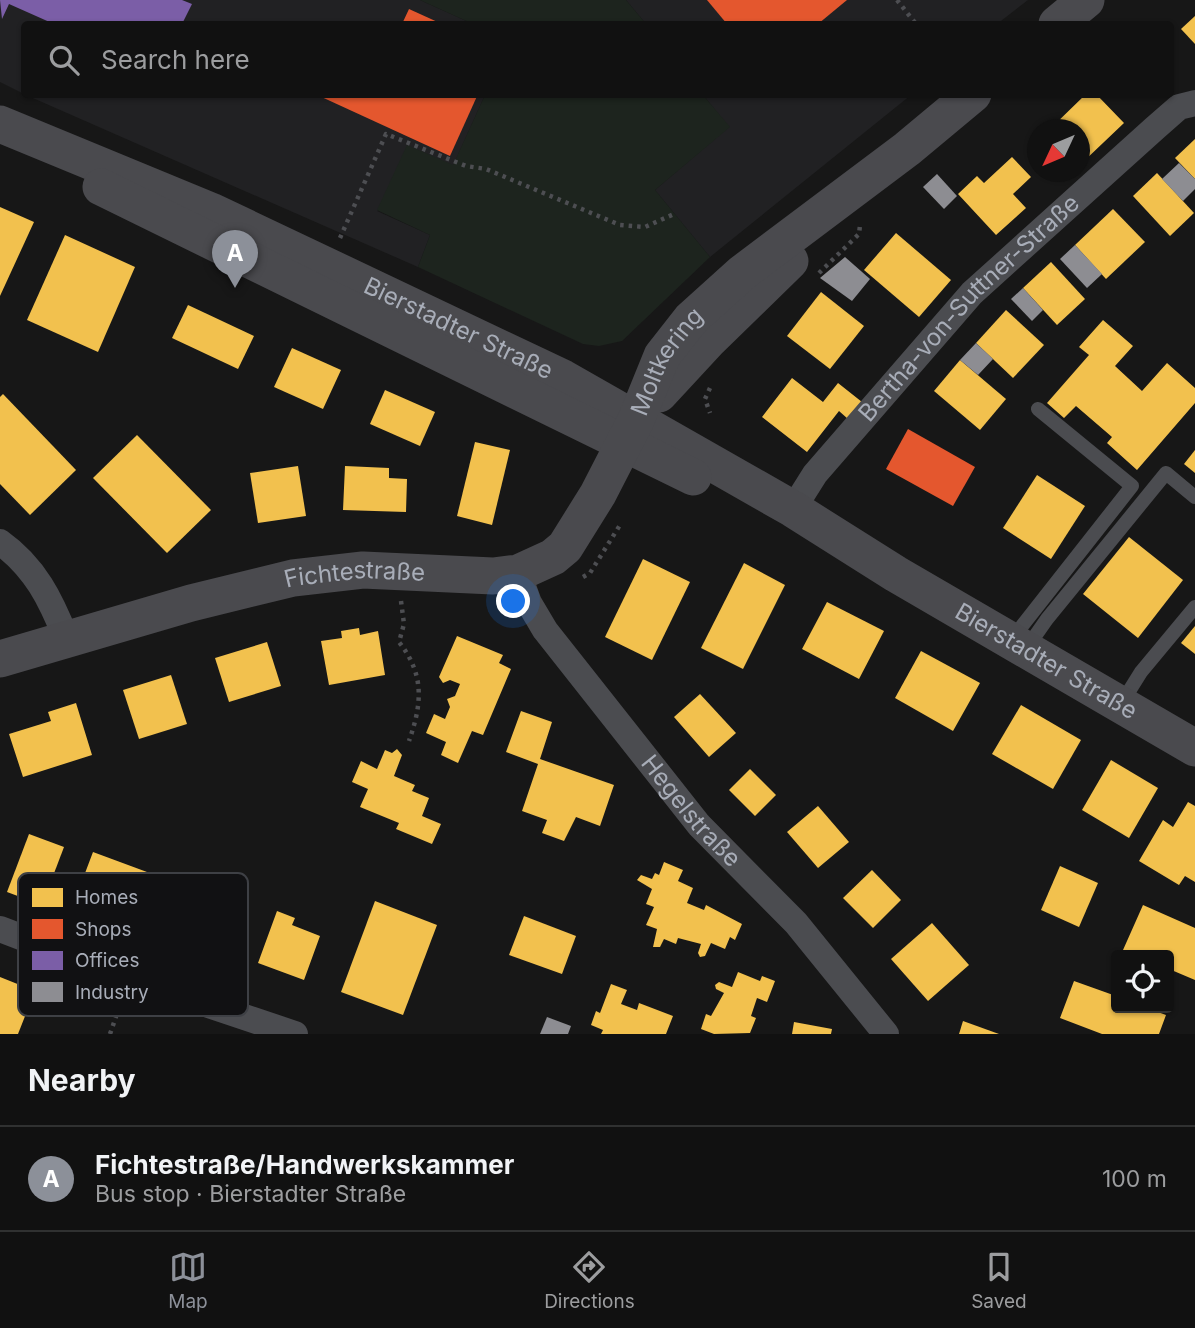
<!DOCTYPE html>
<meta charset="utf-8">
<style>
:root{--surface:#111;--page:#1e1f1f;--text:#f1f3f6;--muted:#9c9d9f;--line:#303131;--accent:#8c9099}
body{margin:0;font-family:Inter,sans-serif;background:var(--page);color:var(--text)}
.controls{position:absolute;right:21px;bottom:21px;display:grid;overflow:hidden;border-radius:7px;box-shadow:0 2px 5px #0004}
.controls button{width:63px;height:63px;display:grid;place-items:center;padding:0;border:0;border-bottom:2px solid var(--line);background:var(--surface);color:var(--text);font:35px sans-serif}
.compass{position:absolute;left:1027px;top:119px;width:63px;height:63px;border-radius:50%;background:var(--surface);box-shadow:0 2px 5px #0004;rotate:226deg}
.you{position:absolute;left:514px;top:602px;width:24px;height:24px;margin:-18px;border:5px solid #fff;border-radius:50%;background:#1a73e8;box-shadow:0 0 0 10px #1a73e833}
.badge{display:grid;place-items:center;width:46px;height:46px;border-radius:50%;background:var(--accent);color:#fff;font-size:23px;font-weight:700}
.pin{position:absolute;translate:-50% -58px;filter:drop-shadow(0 2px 4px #0008)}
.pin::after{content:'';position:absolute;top:37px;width:24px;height:21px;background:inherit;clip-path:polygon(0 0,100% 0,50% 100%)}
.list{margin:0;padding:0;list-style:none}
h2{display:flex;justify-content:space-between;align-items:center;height:91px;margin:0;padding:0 28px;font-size:30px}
h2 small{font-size:23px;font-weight:400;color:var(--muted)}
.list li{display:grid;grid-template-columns:46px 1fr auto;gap:21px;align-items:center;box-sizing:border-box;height:105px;padding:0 28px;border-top:2px solid var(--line)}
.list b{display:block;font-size:26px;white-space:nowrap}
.list p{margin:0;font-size:23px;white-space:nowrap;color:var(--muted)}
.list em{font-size:23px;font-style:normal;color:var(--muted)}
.icon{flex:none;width:38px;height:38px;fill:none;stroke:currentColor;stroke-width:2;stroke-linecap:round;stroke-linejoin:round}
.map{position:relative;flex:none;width:1195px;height:1034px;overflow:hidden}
.search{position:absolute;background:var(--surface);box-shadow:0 2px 5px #0004;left:21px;right:21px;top:21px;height:77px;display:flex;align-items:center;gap:18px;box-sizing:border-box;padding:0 24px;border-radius:7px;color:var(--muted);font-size:26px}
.sheet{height:196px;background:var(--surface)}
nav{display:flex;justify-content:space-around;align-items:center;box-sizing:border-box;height:98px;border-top:2px solid var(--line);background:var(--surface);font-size:19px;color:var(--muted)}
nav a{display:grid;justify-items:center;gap:4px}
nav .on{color:var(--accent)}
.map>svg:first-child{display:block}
.built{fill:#212123}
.green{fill:#1d241e}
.homes{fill:#f2c14e}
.shops{fill:#e4572e}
.offices{fill:#7b5ea7}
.industry{fill:#8d8d92}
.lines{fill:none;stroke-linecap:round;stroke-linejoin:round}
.path{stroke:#4d4e52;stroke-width:4.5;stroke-dasharray:3.5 5;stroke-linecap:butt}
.lane{stroke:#4b4c50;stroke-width:14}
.street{stroke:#4b4c50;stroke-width:26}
.secondary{stroke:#4a4a4e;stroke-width:37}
.labels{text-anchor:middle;stroke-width:7;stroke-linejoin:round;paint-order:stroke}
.street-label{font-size:24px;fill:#a8adb8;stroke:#111113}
.key{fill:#111113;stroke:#3e4045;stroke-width:2}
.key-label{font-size:19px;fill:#a8adb8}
</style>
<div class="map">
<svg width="1195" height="1034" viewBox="0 0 1195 1034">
<rect width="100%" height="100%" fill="#171717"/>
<g class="built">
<polygon points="0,0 420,0 473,24 24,24 24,94 0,82"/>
<polygon points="626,0 1028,0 997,24 646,24"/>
<polygon points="26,95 485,95 453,166 377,211 430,235 418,267"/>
<polygon points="703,95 911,95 710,257 655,190 729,127"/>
</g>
<g class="green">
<polygon points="420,0 626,0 646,24 473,24"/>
<polygon points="485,95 703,95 730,127 655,190 710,257 622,341 599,346 583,344 418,267 430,235 377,210 407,145 453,165"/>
</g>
<g class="homes">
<polygon points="1195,16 1195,44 1181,29"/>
<polygon points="1086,94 1096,94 1124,123 1083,162 1080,159 1080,130 1049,130"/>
<polygon points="1195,139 1195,179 1175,158"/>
<polygon points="1012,157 1031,177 1013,194 1026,208 996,235 958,194 977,176 984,183"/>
<polygon points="1157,173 1194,213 1170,236 1133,196"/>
<polygon points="0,207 34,222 0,296"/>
<polygon points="1113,209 1145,242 1106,279 1075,245"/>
<polygon points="896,233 951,280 919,317 864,270"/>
<polygon points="65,235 135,267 98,352 27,320"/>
<polygon points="1051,262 1085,299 1057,325 1023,288"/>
<polygon points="821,292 864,326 830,369 787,336"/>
<polygon points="188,305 254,336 238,369 172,338"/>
<polygon points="1006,310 1044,345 1013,378 976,343"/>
<polygon points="1103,320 1133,346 1115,366 1142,391 1167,363 1195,388 1195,403 1137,470 1107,443 1112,437 1076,406 1064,418 1047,403 1089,355 1079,347"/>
<polygon points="292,348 341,370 323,409 274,387"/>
<polygon points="960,360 1006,399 980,430 934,391"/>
<polygon points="792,378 823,402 838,383 862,402 848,419 839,411 807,452 762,417"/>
<polygon points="385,390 435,412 420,446 370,424"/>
<polygon points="3,394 76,470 30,515 0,484 0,397"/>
<polygon points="137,435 211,510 167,553 93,478"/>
<polygon points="475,442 510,450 492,525 457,516"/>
<polygon points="1195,450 1195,473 1184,464"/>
<polygon points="298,466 306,516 258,523 250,473"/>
<polygon points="345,466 389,468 389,478 407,479 406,512 343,510"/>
<polygon points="1037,475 1085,506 1051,559 1003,528"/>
<polygon points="1129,537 1183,580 1138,638 1083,594"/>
<polygon points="643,559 690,582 652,660 605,637"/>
<polygon points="744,563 785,585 743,669 701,648"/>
<polygon points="827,602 884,631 859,679 802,649"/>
<polygon points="1195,626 1195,654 1181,643"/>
<polygon points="359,628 360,635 378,631 385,675 329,685 321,641 342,638 341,631"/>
<polygon points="457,636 503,655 499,663 511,669 483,735 472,731 458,763 441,755 446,742 426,733 434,714 445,719 450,707 447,699 455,696 460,684 450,680 443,683 439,677"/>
<polygon points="267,642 281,686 229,702 215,658"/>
<polygon points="921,651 980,683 953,731 895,698"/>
<polygon points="171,675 187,724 139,739 123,690"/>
<polygon points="700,694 736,733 709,757 674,717"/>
<polygon points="76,703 92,755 23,777 9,734 51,721 48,712"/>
<polygon points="1021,705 1081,740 1053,789 992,754"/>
<polygon points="521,711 552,722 540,759 614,785 600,826 576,817 564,841 542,833 547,820 522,811 538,764 506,752"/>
<polygon points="397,749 402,755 394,776 415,785 412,791 429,798 422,816 441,824 432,844 396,829 399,823 360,807 368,789 352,782 361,761 377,769 385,750 392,753"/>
<polygon points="1111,760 1158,788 1129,838 1082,810"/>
<polygon points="750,769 776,795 755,816 729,790"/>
<polygon points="1188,802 1195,806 1195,882 1185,876 1179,885 1139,861 1163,820 1173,827"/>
<polygon points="818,806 849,842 818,868 787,832"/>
<polygon points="29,834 64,847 42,905 7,892"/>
<polygon points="93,852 147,872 130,917 110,910 104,921 96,924 84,917 82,909 85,901 76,897"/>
<polygon points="664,862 683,870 678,881 693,888 687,903 704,910 706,905 742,924 735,940 730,937 725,949 711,943 705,956 700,957 698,953 701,944 678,938 676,944 664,939 660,947 653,947 657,929 646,925 654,907 646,904 652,889 637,880 641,875 652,879 655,873 659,875"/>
<polygon points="1060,866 1098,883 1079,927 1041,910"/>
<polygon points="872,870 901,900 873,928 843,898"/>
<polygon points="375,901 437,925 403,1015 341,992"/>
<polygon points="1143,905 1195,928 1195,980 1169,969 1169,955 1137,955 1123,950"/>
<polygon points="277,911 295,918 292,925 320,936 304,980 258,963"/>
<polygon points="524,916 576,936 562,974 509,955"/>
<polygon points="932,923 969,965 928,1001 891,959"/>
<polygon points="738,972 760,981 762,976 775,981 767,1002 757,998 751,1016 756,1018 750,1033 714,1034 701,1029 706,1014 711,1016 724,993 716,989 715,985 719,982 732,987"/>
<polygon points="0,977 35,991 18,1034 0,1034"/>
<polygon points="1074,981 1116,996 1116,1008 1147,1008 1166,1015 1159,1034 1102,1034 1060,1018"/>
<polygon points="611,984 627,990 621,1004 637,1010 639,1003 673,1016 666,1034 601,1034 603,1030 591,1025 596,1011 600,1013"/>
<polygon points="963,1021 999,1034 959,1034"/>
<polygon points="794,1022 832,1029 831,1034 792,1034"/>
</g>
<g class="shops">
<polygon points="707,0 847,0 818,24 727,24"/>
<polygon points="409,9 442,24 402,24"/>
<polygon points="315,94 478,94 450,156"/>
<polygon points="908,429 975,467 953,506 886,469"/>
</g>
<polygon class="offices" points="0,0 182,0 192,4 182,24 54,24 9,4 2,19"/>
<g class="industry">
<polygon points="1179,163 1195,179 1195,189 1183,201 1162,179"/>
<polygon points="937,174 957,196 944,209 923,187"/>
<polygon points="1075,245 1102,274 1087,288 1060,259"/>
<polygon points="845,257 870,279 852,301 820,278"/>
<polygon points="1023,288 1043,310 1032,321 1011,299"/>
<polygon points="976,343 993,359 978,375 960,360"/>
<polygon points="547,1017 571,1026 568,1034 540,1034"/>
</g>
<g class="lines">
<g class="path">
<polyline points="897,0 916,24"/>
<polyline points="340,238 386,134 466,166 486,169 620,225 645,227 674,214"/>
<polyline points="819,273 859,234 860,225"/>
<polyline points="710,388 705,399 710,413"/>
<polyline points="583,577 590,573 620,525"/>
<path d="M401 601 404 624 399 642C425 675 422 704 409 741"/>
<polyline points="110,1034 121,1002"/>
</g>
<g class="lane">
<polyline points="1011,640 1132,486 1038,409"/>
<polyline points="1026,649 1047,619 1166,473 1195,497"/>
<polyline points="1121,704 1141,672 1195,607"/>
</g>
<g class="street">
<path id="s1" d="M793 509 815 474 972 293 1155 128 1179 107 1195 103"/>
<path d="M0 542C35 567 51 600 66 638"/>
<path id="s2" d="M518 573 529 603 545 630 699 825 796 923 886 1034"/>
<polyline points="0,929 128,978 295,1034"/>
</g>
<g class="secondary">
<polyline points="1057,24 1086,0"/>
<path id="s3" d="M0 124 211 211 563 378 793 509 896 574 1195 748"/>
<polyline points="101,187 693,477"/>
<polyline points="659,394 709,340 790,261"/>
<path id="s4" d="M0 659 191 603 293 578 363 570 493 576 518 573 553 557 565 547 598 494 636 420 662 356 691 319 742 273 907 149 973 94"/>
</g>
</g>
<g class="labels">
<g class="street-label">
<text dy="8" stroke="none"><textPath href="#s1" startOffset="268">Bertha-von-Suttner-Straße</textPath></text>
<text dy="8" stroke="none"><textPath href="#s3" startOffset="502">Bierstadter Straße</textPath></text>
<text dy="8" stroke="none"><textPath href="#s4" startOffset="796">Moltkering</textPath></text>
<text dy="8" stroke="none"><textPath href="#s4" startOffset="366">Fichtestraße</textPath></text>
<text dy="8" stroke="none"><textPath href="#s3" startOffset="1178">Bierstadter Straße</textPath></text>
<text dy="8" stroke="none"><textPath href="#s2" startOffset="296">Hegelstraße</textPath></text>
</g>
</g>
<rect x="18" y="873" width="230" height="143" rx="10" class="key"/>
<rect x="32" y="888" width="31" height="19" fill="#f2c14e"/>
<rect x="32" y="919" width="31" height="20" fill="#e4572e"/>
<rect x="32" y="951" width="31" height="19" fill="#7b5ea7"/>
<rect x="32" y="982" width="31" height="20" fill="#8d8d92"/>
<g class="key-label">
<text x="75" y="904">Homes</text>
<text x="75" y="936">Shops</text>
<text x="75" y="967">Offices</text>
<text x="75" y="999">Industry</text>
</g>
</svg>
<div class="controls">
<button><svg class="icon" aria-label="locate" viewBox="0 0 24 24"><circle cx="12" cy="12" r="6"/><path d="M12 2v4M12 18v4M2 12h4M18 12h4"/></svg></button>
</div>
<svg class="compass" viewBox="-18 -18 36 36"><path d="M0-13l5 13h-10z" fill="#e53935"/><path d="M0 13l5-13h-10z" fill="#9c9d9f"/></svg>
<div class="you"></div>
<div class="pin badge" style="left:235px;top:288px">A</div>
<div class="search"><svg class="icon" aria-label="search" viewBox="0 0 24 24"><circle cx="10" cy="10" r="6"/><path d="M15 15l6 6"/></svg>Search here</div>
</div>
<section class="sheet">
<h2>Nearby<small></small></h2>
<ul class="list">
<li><span class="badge">A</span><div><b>Fichtestraße/Handwerkskammer</b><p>Bus stop · Bierstadter Straße</p></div><em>100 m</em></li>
</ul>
</section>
<nav>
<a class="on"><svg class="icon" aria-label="map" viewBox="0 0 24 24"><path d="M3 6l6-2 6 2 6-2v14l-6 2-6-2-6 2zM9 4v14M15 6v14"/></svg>Map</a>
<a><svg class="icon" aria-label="directions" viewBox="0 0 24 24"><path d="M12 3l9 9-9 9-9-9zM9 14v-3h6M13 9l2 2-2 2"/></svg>Directions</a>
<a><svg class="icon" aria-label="saved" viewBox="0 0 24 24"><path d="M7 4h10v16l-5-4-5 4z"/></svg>Saved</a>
</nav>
